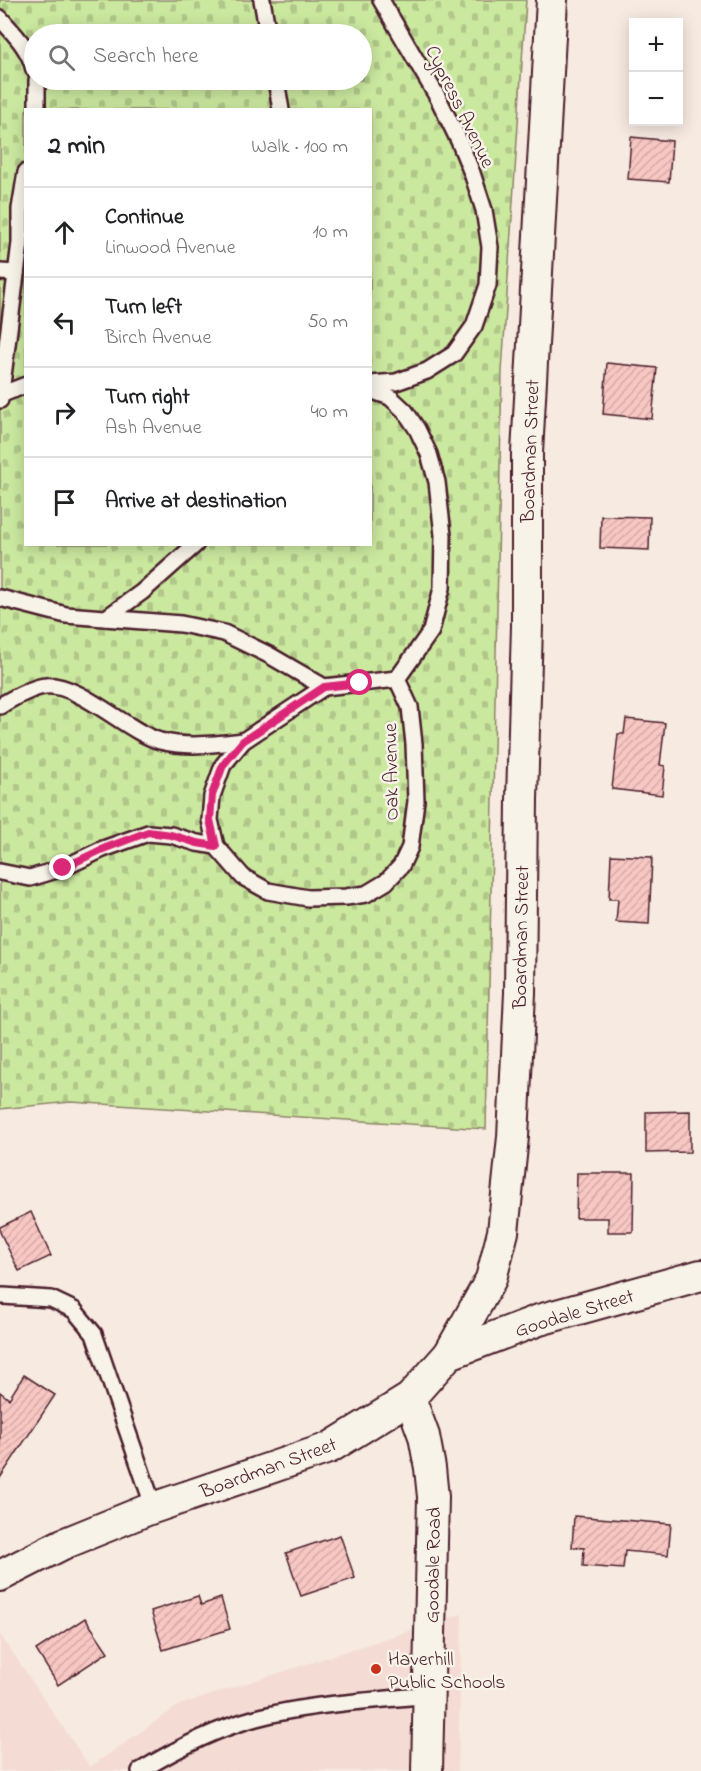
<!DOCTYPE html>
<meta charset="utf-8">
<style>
:root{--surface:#fff;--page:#f6f6f6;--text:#202124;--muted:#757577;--line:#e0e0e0}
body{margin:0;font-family:"Indie Flower",sans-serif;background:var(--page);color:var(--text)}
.controls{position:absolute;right:18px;top:18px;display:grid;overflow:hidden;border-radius:0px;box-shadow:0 3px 15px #0003}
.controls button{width:54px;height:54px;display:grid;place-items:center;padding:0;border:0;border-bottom:2px solid var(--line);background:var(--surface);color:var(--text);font:30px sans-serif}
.stop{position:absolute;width:18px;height:18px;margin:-14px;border:4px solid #db2777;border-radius:50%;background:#fff}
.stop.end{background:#db2777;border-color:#fff;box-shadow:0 2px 6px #0008}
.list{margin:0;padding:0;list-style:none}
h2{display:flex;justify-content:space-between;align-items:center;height:78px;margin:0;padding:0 24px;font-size:26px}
h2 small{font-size:20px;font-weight:400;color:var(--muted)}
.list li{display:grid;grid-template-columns:39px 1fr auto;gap:18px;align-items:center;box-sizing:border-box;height:90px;padding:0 24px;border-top:2px solid var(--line)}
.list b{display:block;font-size:22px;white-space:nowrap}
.list p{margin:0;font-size:20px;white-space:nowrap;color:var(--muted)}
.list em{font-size:20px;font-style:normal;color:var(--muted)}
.icon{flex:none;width:33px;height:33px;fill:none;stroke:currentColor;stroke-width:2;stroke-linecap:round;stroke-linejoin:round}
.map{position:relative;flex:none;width:701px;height:1771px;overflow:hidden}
.search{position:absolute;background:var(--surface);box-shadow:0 3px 15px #0003;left:24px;top:24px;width:348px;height:66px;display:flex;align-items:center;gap:15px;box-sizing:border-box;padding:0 21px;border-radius:33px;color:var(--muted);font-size:22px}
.panel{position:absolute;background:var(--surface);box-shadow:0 3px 15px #0003;left:24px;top:108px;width:348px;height:438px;border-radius:0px}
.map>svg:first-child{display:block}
.built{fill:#f4dcd5}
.cemetery{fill:url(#cemetery-stones);stroke:#8a8465;stroke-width:1.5;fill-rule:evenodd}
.building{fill:url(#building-hatch);stroke:#4a1f2b;stroke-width:1.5}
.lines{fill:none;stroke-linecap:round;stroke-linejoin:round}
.lane-casing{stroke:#4a1f2b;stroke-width:20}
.street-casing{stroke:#4a1f2b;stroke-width:34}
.lane{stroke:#f7f3e8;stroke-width:15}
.street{stroke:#f7f3e8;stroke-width:30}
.route{stroke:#db2777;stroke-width:8}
.poi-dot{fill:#c8321e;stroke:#f7f3e8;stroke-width:2}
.labels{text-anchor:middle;stroke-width:5;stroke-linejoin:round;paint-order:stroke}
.street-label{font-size:20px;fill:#4a1f2b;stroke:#f7f3e8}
.poi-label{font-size:20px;fill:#4a1f2b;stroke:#f7f3e8;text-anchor:start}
</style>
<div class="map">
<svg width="701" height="1771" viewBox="0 0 701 1771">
<defs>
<pattern id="cemetery-stones" width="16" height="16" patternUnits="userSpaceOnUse" patternTransform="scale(1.5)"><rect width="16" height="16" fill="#cbe89f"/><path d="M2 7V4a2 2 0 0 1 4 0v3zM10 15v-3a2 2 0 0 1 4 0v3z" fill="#b0c789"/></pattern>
<pattern id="building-hatch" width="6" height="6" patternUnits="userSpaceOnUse" patternTransform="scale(1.5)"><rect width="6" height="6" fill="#f7c7c3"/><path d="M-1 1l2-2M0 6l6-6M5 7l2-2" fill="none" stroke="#d5aaa8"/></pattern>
</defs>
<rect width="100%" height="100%" fill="#f7eae1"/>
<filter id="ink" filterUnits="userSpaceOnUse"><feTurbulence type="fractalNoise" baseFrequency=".0167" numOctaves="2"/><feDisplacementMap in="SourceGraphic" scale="12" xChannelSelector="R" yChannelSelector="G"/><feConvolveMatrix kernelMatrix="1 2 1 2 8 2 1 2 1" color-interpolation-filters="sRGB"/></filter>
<g filter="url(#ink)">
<polygon class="built" points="462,1614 458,1771 0,1771 0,1634 90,1767 179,1705"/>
<path class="cemetery" d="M0 0H526L502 371 486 1129 71 1102 0 1109ZM34 34H362V80H34ZM26 110H370V544H26Z"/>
<g class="building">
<polygon points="631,137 672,141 669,182 628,179"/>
<polygon points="607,363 657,368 652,419 603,414"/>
<polygon points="601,516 650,517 649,550 600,548"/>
<polygon points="626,719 665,723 660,765 665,766 662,795 612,789 618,734 624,734"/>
<polygon points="611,855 652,857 649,924 616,922 618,899 609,899"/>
<polygon points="690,1111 690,1152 646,1153 646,1112"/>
<polygon points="577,1173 634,1173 633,1232 608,1232 608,1218 576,1218"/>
<polygon points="31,1212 51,1256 19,1271 0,1232 0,1227"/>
<polygon points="24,1375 55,1395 0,1478 0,1392 9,1399"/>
<polygon points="574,1516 671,1524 668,1555 625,1551 623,1569 583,1566 584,1548 572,1547"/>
<polygon points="340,1535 355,1578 301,1596 286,1553"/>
<polygon points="198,1596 201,1605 221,1598 230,1629 163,1650 151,1611"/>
<polygon points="85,1618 108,1652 58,1685 36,1650"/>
</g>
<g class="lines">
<g class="lane-casing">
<g id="lane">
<polyline points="262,0 268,34"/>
<path d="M0 18C14 34 30 49 34 70"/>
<polyline points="37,80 37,110"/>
<polyline points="276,80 281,110"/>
<polyline points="0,272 16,273"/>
<polyline points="370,384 396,382 427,371 454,354 474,326 488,285 490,247 484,210 472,173 459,141 438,98 381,0"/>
<polyline points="0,395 26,385"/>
<polyline points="0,400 20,243 20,209 26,172"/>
<polyline points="0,598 66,615 181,624 224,633 269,655 324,687 397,679 431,631 442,588 443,535 437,482 429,454 417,429 405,411 390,397 370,390"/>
<polyline points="106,618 142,592 196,544"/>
<polyline points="324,687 243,741 223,765 212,796 210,820 216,846 243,877 268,891 308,898 346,897 366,894 386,882 401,866 410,847 416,801 414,744 410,707 397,679"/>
<path d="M0 706C9 700 35 686 46 686 79 683 126 731 160 741 187 748 216 744 243 741"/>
<polyline points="0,872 30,878 63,868 103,849 148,833 171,835 197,843 216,846"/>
<polyline points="3,1296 51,1299 74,1310 94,1334 154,1508"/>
<path d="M140 1771C176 1749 215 1729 256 1718 313 1703 372 1701 429 1695"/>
</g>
</g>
<g class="street-casing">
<g id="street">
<polyline points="449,1354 539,1320 701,1275"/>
<polyline points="410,1398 424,1436 430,1468 433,1497 427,1771"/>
<polyline points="0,1576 63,1544 147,1510 329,1448 410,1398 449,1354 491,1279 503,1232 513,1137 520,993 522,799 527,626 527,453 552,0"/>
</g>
</g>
<use href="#lane" class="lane"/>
<use href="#street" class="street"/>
</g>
</g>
<g class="lines" filter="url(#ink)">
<polyline class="route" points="63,868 103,849 148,832 171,835 197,843 216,846 210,820 212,795 223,765 243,741 324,687 360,683"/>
</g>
<circle class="poi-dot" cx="376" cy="1669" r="6"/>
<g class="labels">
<g class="street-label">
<text transform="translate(461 106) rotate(64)" y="7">Cypress Avenue</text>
<text transform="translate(529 451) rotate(-88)" y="7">Boardman Street</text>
<text transform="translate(390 772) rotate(-91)" y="7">Oak Avenue</text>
<text transform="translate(520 937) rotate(-89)" y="7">Boardman Street</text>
<text transform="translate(574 1312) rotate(-17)" y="7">Goodale Street</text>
<text transform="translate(268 1467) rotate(-20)" y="7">Boardman Street</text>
<text transform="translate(432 1565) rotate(-89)" y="7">Goodale Road</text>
</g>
<g class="poi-label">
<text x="388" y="1665">Haverhill<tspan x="388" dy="23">Public Schools</tspan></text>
</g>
</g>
</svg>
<div class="controls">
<button>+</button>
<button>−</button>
</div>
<div class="stop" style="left:360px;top:683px"></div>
<div class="stop end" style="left:63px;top:868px"></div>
<div class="search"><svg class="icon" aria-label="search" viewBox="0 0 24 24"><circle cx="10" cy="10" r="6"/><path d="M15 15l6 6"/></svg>Search here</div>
<section class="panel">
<h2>2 min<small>Walk · 100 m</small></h2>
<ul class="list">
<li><svg class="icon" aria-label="ahead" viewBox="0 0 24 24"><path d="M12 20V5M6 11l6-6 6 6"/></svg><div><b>Continue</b><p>Linwood Avenue</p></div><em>10 m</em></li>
<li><svg class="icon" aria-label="left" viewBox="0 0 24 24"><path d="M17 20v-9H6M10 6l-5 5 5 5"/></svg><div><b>Turn left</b><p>Birch Avenue</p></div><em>50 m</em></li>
<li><svg class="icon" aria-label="right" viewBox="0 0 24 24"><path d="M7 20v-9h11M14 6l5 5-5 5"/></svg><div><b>Turn right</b><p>Ash Avenue</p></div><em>40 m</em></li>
<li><svg class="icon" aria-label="arrive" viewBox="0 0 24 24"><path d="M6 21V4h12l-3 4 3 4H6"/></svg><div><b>Arrive at destination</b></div></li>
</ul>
</section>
</div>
